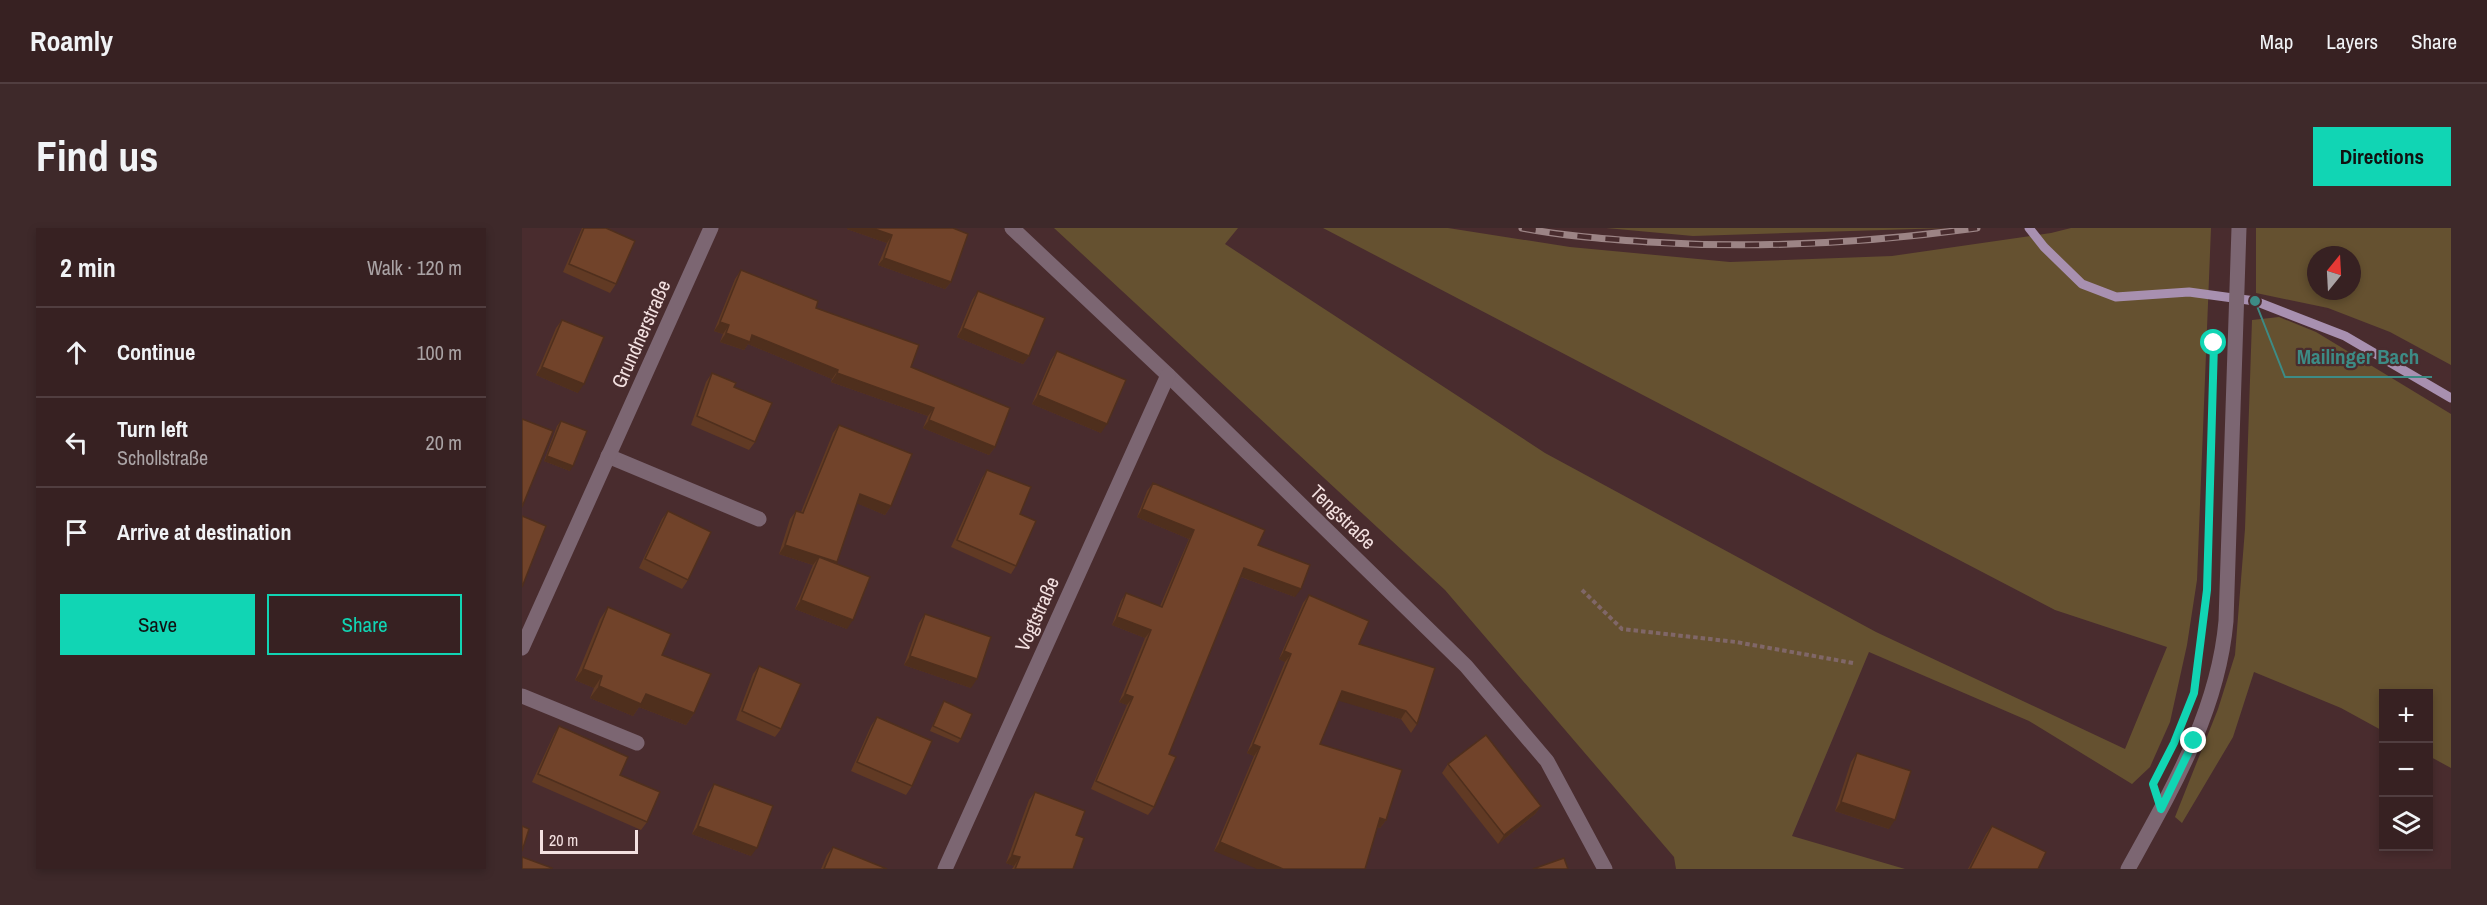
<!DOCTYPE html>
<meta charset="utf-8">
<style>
:root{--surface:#372122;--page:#3e292a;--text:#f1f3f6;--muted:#aaa3a5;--line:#513e40;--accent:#11d5b4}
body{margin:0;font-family:"Archivo Narrow",sans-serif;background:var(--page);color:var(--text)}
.controls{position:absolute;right:18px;bottom:18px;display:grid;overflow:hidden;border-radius:0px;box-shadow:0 3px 9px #0003}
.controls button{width:54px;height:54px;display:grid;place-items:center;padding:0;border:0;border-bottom:2px solid var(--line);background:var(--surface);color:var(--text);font:30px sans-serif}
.compass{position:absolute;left:1785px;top:18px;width:54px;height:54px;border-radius:50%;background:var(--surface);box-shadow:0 3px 9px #0003;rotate:18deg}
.scale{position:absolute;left:18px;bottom:15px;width:98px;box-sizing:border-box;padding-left:6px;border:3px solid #f3e0e0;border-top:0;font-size:16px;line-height:21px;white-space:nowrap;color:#f3e0e0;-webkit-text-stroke:4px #492c2e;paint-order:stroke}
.stop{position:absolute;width:18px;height:18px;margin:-14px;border:4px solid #11d5b4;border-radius:50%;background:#fff}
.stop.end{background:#11d5b4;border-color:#fff;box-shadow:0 2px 6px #0008}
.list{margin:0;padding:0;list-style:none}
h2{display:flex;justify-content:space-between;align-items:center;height:78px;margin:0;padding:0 24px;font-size:26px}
h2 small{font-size:20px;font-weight:400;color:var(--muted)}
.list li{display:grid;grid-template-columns:39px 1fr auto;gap:18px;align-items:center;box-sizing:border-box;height:90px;padding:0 24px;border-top:2px solid var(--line)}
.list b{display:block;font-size:22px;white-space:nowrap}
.list p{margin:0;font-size:20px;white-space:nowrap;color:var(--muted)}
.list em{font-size:20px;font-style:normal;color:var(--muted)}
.actions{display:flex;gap:12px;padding:18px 24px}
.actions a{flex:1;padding:14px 0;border:2px solid var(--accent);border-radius:0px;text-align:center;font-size:21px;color:var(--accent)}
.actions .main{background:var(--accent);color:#111}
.icon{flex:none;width:33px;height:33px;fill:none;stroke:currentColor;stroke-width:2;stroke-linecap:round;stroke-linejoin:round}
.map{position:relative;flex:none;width:1929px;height:641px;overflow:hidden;border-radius:0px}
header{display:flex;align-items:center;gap:36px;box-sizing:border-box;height:84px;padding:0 30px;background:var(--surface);border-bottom:2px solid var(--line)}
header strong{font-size:28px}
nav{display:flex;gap:33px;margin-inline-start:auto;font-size:21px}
.intro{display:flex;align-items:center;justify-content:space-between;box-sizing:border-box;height:144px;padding:0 36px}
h1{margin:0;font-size:42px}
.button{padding:15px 27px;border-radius:0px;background:var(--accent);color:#111;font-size:21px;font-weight:700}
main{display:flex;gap:36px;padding:0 36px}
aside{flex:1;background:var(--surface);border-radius:0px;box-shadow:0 3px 9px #0003}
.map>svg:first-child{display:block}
.green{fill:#655130;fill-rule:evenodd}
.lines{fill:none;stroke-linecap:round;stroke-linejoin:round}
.stream{stroke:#a890b0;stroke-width:9}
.path{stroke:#806768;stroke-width:4;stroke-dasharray:4.5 3;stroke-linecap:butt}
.minor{stroke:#7c6672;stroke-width:15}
.rail-casing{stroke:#9c8485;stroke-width:7}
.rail{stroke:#492c2e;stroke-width:4.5;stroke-dasharray:14;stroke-linecap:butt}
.wall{fill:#613a24}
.shaded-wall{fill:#4f2f1d}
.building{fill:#71432a;stroke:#4f2f1d;stroke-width:1.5}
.route{stroke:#11d5b4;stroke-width:8}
.labels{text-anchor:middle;stroke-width:4.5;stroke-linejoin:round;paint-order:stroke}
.street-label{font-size:20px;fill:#f3e0e0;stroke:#492c2e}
.leader{fill:none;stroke:#3d8b85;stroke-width:2}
.callout-dot{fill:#3d8b85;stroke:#492c2e;stroke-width:2}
.callout-label{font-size:21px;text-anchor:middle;font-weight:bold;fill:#3d8b85;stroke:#492c2e;stroke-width:4.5;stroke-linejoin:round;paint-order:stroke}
</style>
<header>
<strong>Roamly</strong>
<nav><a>Map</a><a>Layers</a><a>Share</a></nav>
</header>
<div class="intro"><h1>Find us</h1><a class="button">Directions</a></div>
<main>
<aside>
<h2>2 min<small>Walk · 120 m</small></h2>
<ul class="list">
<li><svg class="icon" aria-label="ahead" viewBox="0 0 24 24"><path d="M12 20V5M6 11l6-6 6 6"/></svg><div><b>Continue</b></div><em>100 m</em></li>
<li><svg class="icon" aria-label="left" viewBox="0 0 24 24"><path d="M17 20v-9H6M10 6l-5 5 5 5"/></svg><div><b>Turn left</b><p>Schollstraße</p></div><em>20 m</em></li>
<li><svg class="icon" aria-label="arrive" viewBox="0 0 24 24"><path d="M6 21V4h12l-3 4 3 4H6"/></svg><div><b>Arrive at destination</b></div></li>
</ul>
<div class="actions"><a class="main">Save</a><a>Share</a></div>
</aside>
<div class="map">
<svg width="1929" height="641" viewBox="0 0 1929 641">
<rect width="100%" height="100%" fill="#492c2e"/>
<g class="green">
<polygon points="532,0 716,0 703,16 1023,225 1354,404 1603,521 1645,419 1533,382 801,0 926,0 1048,19 1208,34 1370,28 1529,5 1549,0 1689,0 1675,352 1665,417 1648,494 1628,539 1610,556 1507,493 1347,424 1270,608 1383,641 1154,641 1152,629 923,362"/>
<polygon points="1084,0 1427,0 1171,8"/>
<path d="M1734 0H1929V137L1868 104 1806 80 1734 65ZM1794 27H1830V63H1794Z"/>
<polygon points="1757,89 1794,104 1929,186 1929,540 1907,528 1906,466 1862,466 1861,503 1819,480 1732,444 1711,509 1660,595 1653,589 1696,481 1713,427 1723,301 1730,92"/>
</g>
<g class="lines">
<polyline class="stream" points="1507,0 1522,19 1560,56 1594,69 1667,64 1733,73 1823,108 1929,170"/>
<polyline class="path" points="1060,362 1100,401 1214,414 1331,435"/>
<g class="minor">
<polyline points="490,0 646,147 944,438 1025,533 1083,641"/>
<polyline points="86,228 237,291"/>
<polyline points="0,420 189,0"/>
<polyline points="0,468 115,515"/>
<polyline points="423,641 646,147"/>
<path d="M1606 641C1649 563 1696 484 1704 393L1717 0"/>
</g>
<g class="rail-casing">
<path id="rail" d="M1000 0C1041 8 1085 11 1127 14 1237 21 1345 15 1455 0"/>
</g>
<use href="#rail" class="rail"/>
</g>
<g class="wall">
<polygon points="60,0 84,0 94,56 88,65 41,44"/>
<polygon points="325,0 431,0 429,54 423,61 356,37 365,15 325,1"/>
<polygon points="219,42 294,80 389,139 473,219 467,227 401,200 406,188 309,154 310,151 226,116 222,122 198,114 201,106 192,103 213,51"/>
<polygon points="456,63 507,128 501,136 435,109 450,72"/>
<polygon points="40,92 56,165 14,147 34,100"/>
<polygon points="535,123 579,205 510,176 529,132"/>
<polygon points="190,145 212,159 233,214 227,222 169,197 184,154"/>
<polygon points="39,193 48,243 22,233 35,198"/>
<polygon points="317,197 369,278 363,287 335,275 314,336 325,401 273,381 291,337 257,326 268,291 274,283 279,284 311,205"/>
<polygon points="465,242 498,286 494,338 489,346 429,319 460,250"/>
<polygon points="631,255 736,317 773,369 719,349 647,526 632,579 626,587 569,561 605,477 597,474 623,410 590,397 599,373 604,365 638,378 667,311 615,289 625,263"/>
<polygon points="146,283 166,352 160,361 117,340 140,291"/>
<polygon points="787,367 837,416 895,496 889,505 879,491 816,472 798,516 864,592 858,600 855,599 692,623 732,528 725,525 763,434 757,431 781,375"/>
<polygon points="86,379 140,427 172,485 164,497 117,479 111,488 68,470 72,460 53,452 78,391"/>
<polygon points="403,386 449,460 382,437 397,395"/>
<polygon points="237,438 259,501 253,509 214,492 231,446"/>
<polygon points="422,473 439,511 436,515 408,503 419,478"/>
<polygon points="355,489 390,558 384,567 329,543 349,498"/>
<polygon points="37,498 98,547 125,594 119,602 10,554 32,506"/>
<polygon points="1335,525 1367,601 1313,583 1329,534"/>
<polygon points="926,536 1019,578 1013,586 976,616 920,545"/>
<polygon points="192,556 229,628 170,606 186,565"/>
<polygon points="513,564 554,607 551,641 490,641 492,638 484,635 507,572"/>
<polygon points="1470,598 1516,641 1446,641 1464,606"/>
<polygon points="311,619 365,641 299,641 305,627"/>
</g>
<g class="shaded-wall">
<polygon points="325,0 350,0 370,7 365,15 325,1"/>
<polygon points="362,30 429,54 423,61 356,37"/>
<polygon points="198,94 207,97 201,106 192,103"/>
<polygon points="441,100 507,128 501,136 435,109"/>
<polygon points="204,105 230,107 316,142 310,151 226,116 222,122 198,114"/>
<polygon points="20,139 62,156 56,165 14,147"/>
<polygon points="315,145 412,180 406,188 309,154"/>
<polygon points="516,167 585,196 579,205 510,176"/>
<polygon points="407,192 473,219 467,227 401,200"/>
<polygon points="25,228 51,238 48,243 22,233"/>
<polygon points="338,266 369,278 363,287 332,274"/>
<polygon points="620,281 672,302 667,311 615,289"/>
<polygon points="263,317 315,334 309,343 297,329 291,337 257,326"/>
<polygon points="722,340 779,361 773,369 717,348"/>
<polygon points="279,372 331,392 325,401 273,381"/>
<polygon points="595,389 629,402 623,410 590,397"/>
<polygon points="762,423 769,426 763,434 757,431"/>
<polygon points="388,428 455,451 449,460 382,437"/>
<polygon points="61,441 80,448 72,460 53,452"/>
<polygon points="77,458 124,466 172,485 164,497 117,479 111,488 68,470"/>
<polygon points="820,463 884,483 879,491 814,472"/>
<polygon points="603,466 611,469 605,477 597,474"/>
<polygon points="731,516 738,519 732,528 725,525"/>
<polygon points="1319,574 1373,592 1367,601 1313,583"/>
<polygon points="1019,578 1013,586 976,616 982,607"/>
<polygon points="858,590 864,592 858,600 852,598"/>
<polygon points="176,598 235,620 229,628 170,606"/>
<polygon points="698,614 761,641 735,641 692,623"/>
<polygon points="490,627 498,629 492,638 484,635"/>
</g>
<g class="building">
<polygon points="62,0 84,0 113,13 94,56 47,36"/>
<polygon points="350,0 431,0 446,6 429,54 362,30 370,7"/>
<polygon points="219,42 296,73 294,80 397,117 389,139 488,180 473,219 407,192 412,180 315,145 316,142 230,107 228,114 204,105 207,97 198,94"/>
<polygon points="456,63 523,90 507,128 441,100"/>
<polygon points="40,92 82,109 62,156 20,139"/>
<polygon points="535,123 604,152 585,196 516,167"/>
<polygon points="190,145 214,155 212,159 250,175 233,214 175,188"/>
<polygon points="0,191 31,203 0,279"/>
<polygon points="39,193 65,203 51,238 25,228"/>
<polygon points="317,197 390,226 369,278 338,266 315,334 263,317 274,283 281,285"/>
<polygon points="465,242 509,259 498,286 514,293 494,338 435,312"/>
<polygon points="631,255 743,302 736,317 788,337 779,361 722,340 647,526 654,529 632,579 574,553 611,469 603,466 629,402 595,389 604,365 640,379 672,302 620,281"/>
<polygon points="146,283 189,304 166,352 123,331"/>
<polygon points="0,288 24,298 0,359"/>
<polygon points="297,329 348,349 331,392 279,372"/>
<polygon points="787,367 847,393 837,416 913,440 895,496 884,483 820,463 798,516 880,542 864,592 858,590 843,641 761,641 698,614 738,519 731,516 769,426 762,423"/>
<polygon points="86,379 149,406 140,427 189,446 172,485 124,466 119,476 77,458 80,448 61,441"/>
<polygon points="403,386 469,409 455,451 388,428"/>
<polygon points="237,438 279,456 259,501 220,483"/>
<polygon points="422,473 450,486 439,511 411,498"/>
<polygon points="355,489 410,513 390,558 335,534"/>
<polygon points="37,498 106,529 98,547 138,564 125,594 16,546"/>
<polygon points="964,507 1019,578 982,607 926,536"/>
<polygon points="1335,525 1389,543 1373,592 1319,574"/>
<polygon points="192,556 251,578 235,620 176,598"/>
<polygon points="513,564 563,583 554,607 562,610 551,641 493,641 498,629 490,627"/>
<polygon points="0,598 7,601 0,623"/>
<polygon points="1470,598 1524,624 1516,641 1448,641"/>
<polygon points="311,619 365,641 302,641"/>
<polygon points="0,629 30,640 29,641 0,641"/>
<polygon points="1042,630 1046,641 1011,641"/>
</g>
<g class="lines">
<polyline class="route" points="1672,513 1639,581 1631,556 1652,515 1672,465 1685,362 1692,115"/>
</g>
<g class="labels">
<g class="street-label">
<text transform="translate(119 106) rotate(-66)" y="7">Grundnerstraße</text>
<text transform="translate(821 289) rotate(44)" y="7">Tengstraße</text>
<text transform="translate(515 386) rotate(-66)" y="7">Vogtstraße</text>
</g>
</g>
<path class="leader" d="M1733 73L1763 149H1910"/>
<circle class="callout-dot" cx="1733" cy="73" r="6"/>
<g class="callout-label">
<text x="1836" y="136">Mailinger Bach</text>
</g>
</svg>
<div class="controls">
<button>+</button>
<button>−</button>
<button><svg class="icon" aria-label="layers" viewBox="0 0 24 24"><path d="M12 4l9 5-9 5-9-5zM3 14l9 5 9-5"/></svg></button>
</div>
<svg class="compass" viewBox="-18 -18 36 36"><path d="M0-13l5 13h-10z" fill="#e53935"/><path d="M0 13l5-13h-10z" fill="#aaa3a5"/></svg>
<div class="scale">20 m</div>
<div class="stop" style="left:1692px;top:115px"></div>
<div class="stop end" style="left:1672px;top:513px"></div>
</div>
</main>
